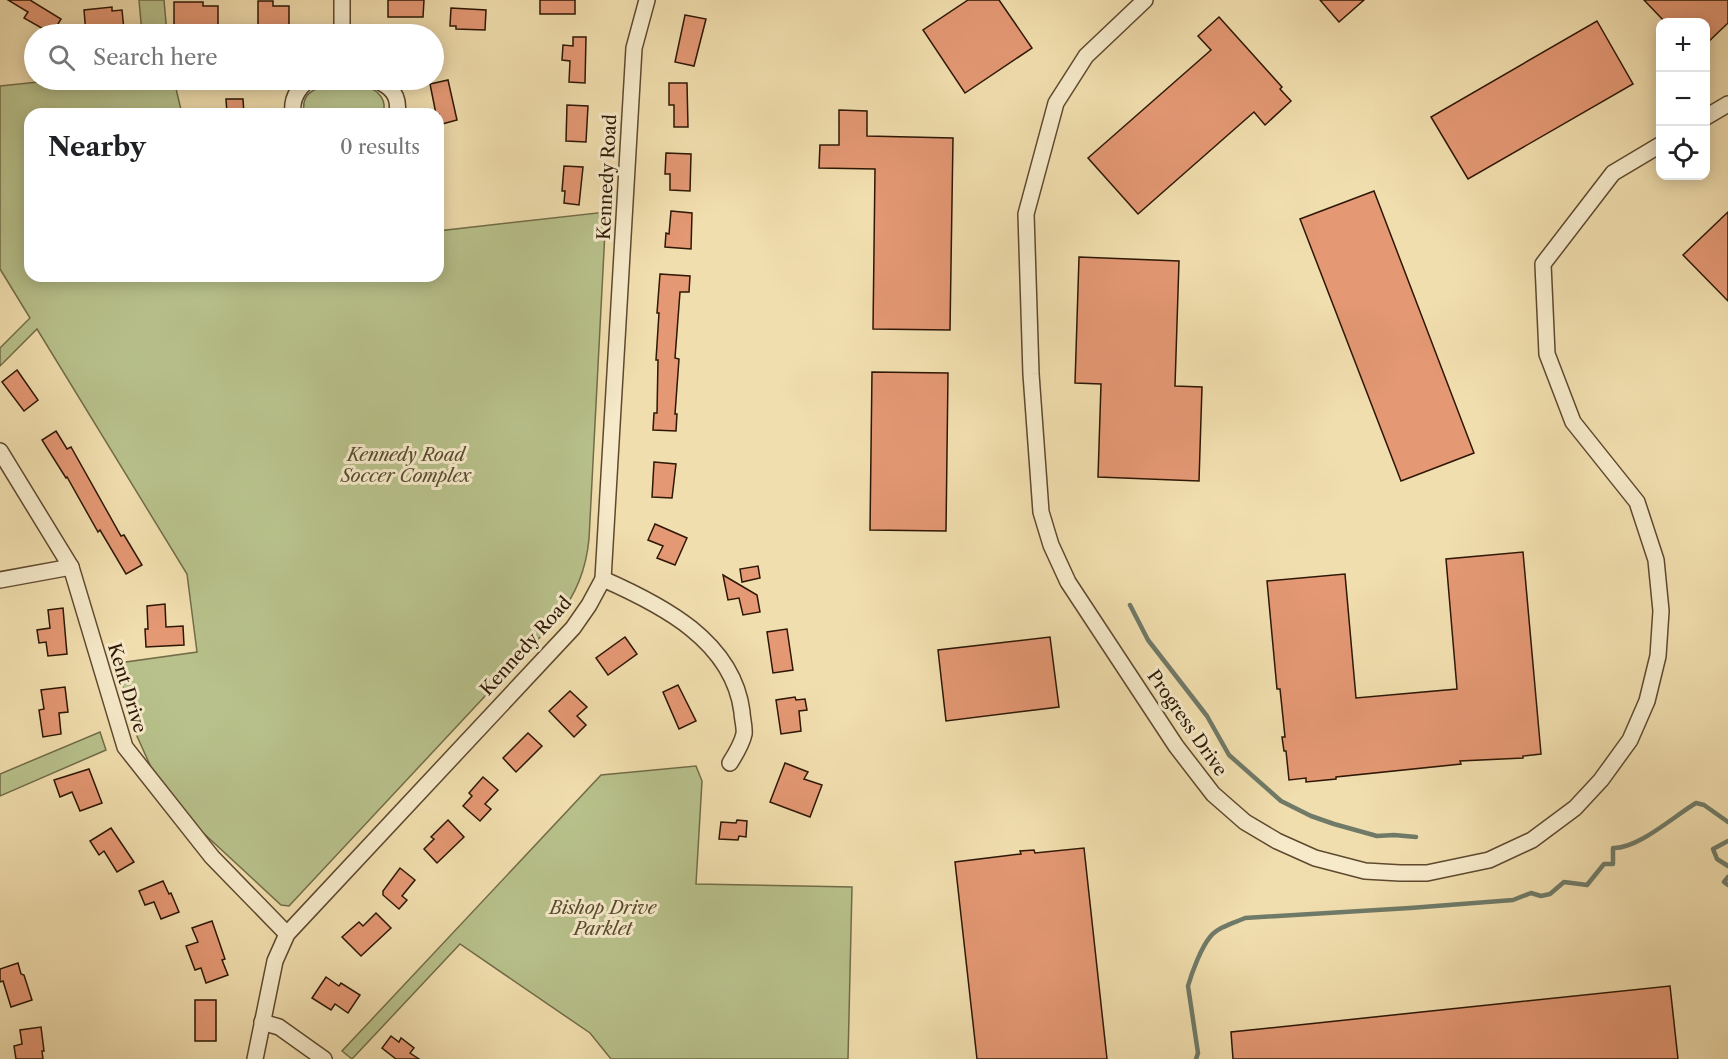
<!DOCTYPE html>
<meta charset="utf-8">
<style>
:root{--surface:#fff;--page:#f2f2f2;--text:#202124;--muted:#757577;--line:#e0e0e0}
body{margin:0;font-family:"Libre Caslon Text",serif;background:var(--page);color:var(--text)}
.controls{position:absolute;right:18px;top:18px;display:grid;overflow:hidden;border-radius:12px;box-shadow:0 3px 15px #0003}
.controls button{width:54px;height:54px;display:grid;place-items:center;padding:0;border:0;border-bottom:2px solid var(--line);background:var(--surface);color:var(--text);font:30px sans-serif}
.list{margin:0;padding:0;list-style:none}
h2{display:flex;justify-content:space-between;align-items:center;height:78px;margin:0;padding:0 24px;font-size:26px}
h2 small{font-size:20px;font-weight:400;color:var(--muted)}
.icon{flex:none;width:33px;height:33px;fill:none;stroke:currentColor;stroke-width:2;stroke-linecap:round;stroke-linejoin:round}
.map{position:relative;flex:none;width:1728px;height:1059px;overflow:hidden}
.search{position:absolute;background:var(--surface);box-shadow:0 3px 15px #0003;left:24px;top:24px;width:420px;height:66px;display:flex;align-items:center;gap:15px;box-sizing:border-box;padding:0 21px;border-radius:33px;color:var(--muted);font-size:22px}
.panel{position:absolute;background:var(--surface);box-shadow:0 3px 15px #0003;left:24px;top:108px;width:420px;height:174px;border-radius:18px}
.map>svg:first-child{display:block}
.green{fill:#b8c18b;stroke:#726c48;stroke-width:1.5}
.lines{fill:none;stroke-linecap:round;stroke-linejoin:round}
.stream{stroke:#6f7a68;stroke-width:4.5}
.building{fill:#e49874;stroke:#2d1705;stroke-width:1.5}
.street-casing{stroke:#5e492f;stroke-width:18}
.street{stroke:#f6eaca;stroke-width:15}
.labels{text-anchor:middle;stroke-width:6;stroke-linejoin:round;paint-order:stroke}
.street-label{font-size:18px;fill:#2d1705;stroke:#f6eaca}
.park-label{font-size:18px;font-style:italic;fill:#574a2d;stroke:#f6eaca}
</style>
<div class="map">
<svg width="1728" height="1059" viewBox="0 0 1728 1059">
<rect width="100%" height="100%" fill="#f1deae"/>
<filter id="stains"><feTurbulence type="fractalNoise" baseFrequency=".00333" numOctaves="4"/><feColorMatrix values="0 0 0 0 .2 0 0 0 0 .09 0 0 0 0 .02 0 0 0 .5 -.17"/></filter>
<radialGradient id="worn" r=".72"><stop offset=".6" stop-color="#630" stop-opacity="0"/><stop offset="1" stop-color="#630" stop-opacity=".3"/></radialGradient>
<g class="green">
<polygon points="139,0 164,0 167,34 142,34"/>
<path d="M57 80H174L182 114H30V276H438V231L606 212 589 539C586 570 576 594 557 619L289 906 281 905 199 829 154 774 132 725 124 694 119 663 197 652 187 574 37 329 0 366V348L30 318 0 269V86Z"/>
<path d="M367 87C380 91 387 101 383 114H304V112C302 99 308 91 320 88Z"/>
<polygon points="100,732 106,750 0,796 0,774"/>
<polygon points="696,766 702,781 696,884 852,887 848,1059 611,1059 590,1033 460,944 352,1059 342,1051 601,775"/>
</g>
<g class="lines">
<g class="stream">
<polyline points="1130,605 1148,640 1207,716 1229,755 1281,801 1311,816 1334,824 1377,836 1394,835 1416,837"/>
<polyline points="1728,841 1713,849 1717,859 1728,866"/>
<polyline points="1728,877 1724,882 1728,885"/>
<path d="M1196 1059 1198 1053 1188 986C1192 972 1201 948 1210 937 1218 927 1234 923 1245 918L1410 908 1513 900 1531 893 1541 896 1550 894 1564 882 1587 885 1604 864H1613V848C1638 849 1674 816 1696 803L1704 805 1728 822"/>
</g>
</g>
<g class="building">
<polygon points="8,0 30,0 61,19 52,34 24,18 28,12"/>
<polygon points="388,0 424,0 423,17 388,17"/>
<rect x="540" y="0" width="35" height="14"/>
<polygon points="968,0 999,0 1032,48 965,93 923,30"/>
<polygon points="1320,0 1364,0 1339,22"/>
<polygon points="1644,0 1728,0 1728,23 1706,44 1706,22 1665,22"/>
<polygon points="258,1 273,1 273,6 289,6 289,25 258,25"/>
<polygon points="174,2 203,2 203,6 218,6 218,25 174,25"/>
<polygon points="112,7 112,11 122,10 124,30 86,34 84,10"/>
<polygon points="451,8 486,10 485,30 456,29 456,26 450,26"/>
<polygon points="685,15 706,19 694,66 675,62"/>
<polygon points="1219,17 1282,87 1280,89 1291,101 1265,125 1254,112 1138,214 1088,158 1211,50 1198,36"/>
<polygon points="1597,21 1633,84 1468,179 1431,117"/>
<polygon points="573,37 586,37 585,83 569,82 570,61 562,60 563,45 573,46"/>
<polygon points="448,80 457,120 442,124 439,114 436,114 430,84"/>
<polygon points="669,83 687,83 688,127 674,127 674,105 669,105"/>
<polygon points="226,99 243,99 244,114 227,114"/>
<polygon points="567,105 588,106 586,142 566,141"/>
<polygon points="839,110 867,111 867,136 953,138 950,330 873,329 875,169 819,168 820,145 839,145"/>
<polygon points="666,153 691,154 690,191 670,190 670,174 665,174"/>
<polygon points="564,166 583,167 579,205 564,203 565,191 562,191"/>
<polygon points="1374,191 1474,453 1401,481 1300,219"/>
<polygon points="671,211 692,213 691,249 665,247 666,233 669,234"/>
<polygon points="1728,212 1728,301 1683,255"/>
<polygon points="1079,257 1179,261 1175,386 1202,387 1199,481 1098,477 1101,384 1075,383"/>
<polygon points="660,274 690,276 689,292 680,292 675,358 679,359 675,414 677,414 676,431 653,430 654,413 657,413 658,360 656,360 659,313 657,313"/>
<polygon points="17,370 38,400 24,411 2,382"/>
<polygon points="872,372 948,373 946,531 870,530"/>
<polygon points="56,431 67,449 71,447 121,536 124,535 142,565 126,574 100,530 98,532 67,477 66,478 42,440"/>
<polygon points="654,462 676,464 672,498 652,497"/>
<polygon points="655,524 687,538 675,565 657,558 663,546 648,540"/>
<polygon points="1523,552 1541,754 1523,756 1523,758 1460,761 1461,764 1336,777 1336,779 1306,782 1306,778 1289,780 1286,751 1284,751 1282,737 1285,737 1280,689 1277,689 1267,581 1345,574 1356,698 1457,689 1446,559"/>
<polygon points="758,566 760,578 742,582 740,569"/>
<polygon points="723,575 757,595 760,612 743,615 739,598 728,600"/>
<polygon points="165,604 166,627 183,626 184,645 146,647 145,629 148,629 147,606"/>
<polygon points="63,608 67,654 48,656 46,642 39,643 37,630 50,628 48,610"/>
<polygon points="787,629 793,670 773,673 767,632"/>
<polygon points="625,637 637,654 608,675 596,658"/>
<polygon points="1050,637 1059,707 946,721 938,650"/>
<polygon points="678,685 696,721 679,729 663,692"/>
<polygon points="65,687 68,712 59,713 61,734 43,737 39,710 44,709 41,690"/>
<polygon points="570,691 587,707 577,716 586,725 574,737 549,711"/>
<polygon points="795,697 796,700 805,699 807,710 799,711 801,731 781,734 776,700"/>
<polygon points="528,733 542,746 516,772 503,758"/>
<polygon points="785,763 808,772 804,779 822,785 810,817 770,802"/>
<polygon points="89,769 102,803 80,811 72,792 60,797 54,780"/>
<polygon points="483,777 498,790 485,804 491,809 480,821 463,806 472,796 469,793"/>
<polygon points="448,820 464,837 437,863 424,849 434,839 431,837"/>
<polygon points="737,820 747,821 746,837 739,836 738,840 719,839 721,822 736,823"/>
<polygon points="111,828 134,862 117,872 104,851 99,855 90,841"/>
<polygon points="1084,848 1107,1059 977,1059 955,862 1021,854 1020,851 1034,850 1035,853"/>
<polygon points="400,868 415,880 402,896 407,900 399,909 383,895 383,891"/>
<polygon points="163,881 169,894 171,893 179,912 161,919 154,902 145,905 139,891"/>
<polygon points="376,913 391,928 361,956 342,937 359,922 363,926"/>
<polygon points="212,921 225,959 222,960 228,975 206,983 201,968 195,970 186,946 198,942 192,928"/>
<polygon points="18,963 21,974 24,975 32,1000 11,1007 3,981 0,982 0,969"/>
<polygon points="326,977 339,986 341,983 360,995 348,1013 335,1004 331,1010 312,998"/>
<polygon points="1670,986 1678,1059 1233,1059 1231,1032"/>
<rect x="195" y="1000" width="21" height="41"/>
<polygon points="41,1027 44,1051 42,1051 43,1059 16,1059 14,1046 22,1044 20,1030"/>
<polygon points="391,1036 399,1042 401,1038 414,1048 410,1053 419,1059 396,1059 382,1048"/>
</g>
<g class="lines">
<g class="street-casing">
<g id="street">
<polyline points="1145,0 1086,56 1056,103 1026,214 1031,374 1041,512 1051,545 1068,582 1176,746 1213,794 1245,822 1277,841 1315,858 1365,871 1400,873 1427,873 1489,860 1532,840 1575,808 1601,780 1630,740 1647,701 1658,656 1661,611 1656,560 1637,502 1573,422 1547,354 1543,264 1613,173 1660,145"/>
<polyline points="342,34 342,0"/>
<path d="M376 80C391 87 400 95 397 114"/>
<path d="M293 114C291 99 298 88 309 80"/>
<polyline points="1706,117 1728,104"/>
<polyline points="0,451 71,567 125,747 212,857 287,934"/>
<path d="M603 579C662 605 733 641 742 712 742 718 745 728 744 734 742 744 735 755 730 763"/>
<polyline points="0,580 71,567"/>
<polyline points="262,1022 279,1027 324,1059"/>
<polyline points="255,1059 275,961 287,934 573,628 589,605 603,579 634,48 647,0"/>
</g>
</g>
<use href="#street" class="street"/>
</g>
<g class="labels">
<g class="street-label">
<text transform="translate(607 177) rotate(-87)" y="6">Kennedy Road</text>
<text transform="translate(526 646) rotate(-48)" y="6">Kennedy Road</text>
<text transform="translate(127 688) rotate(73)" y="6">Kent Drive</text>
<text transform="translate(1187 723) rotate(55)" y="6">Progress Drive</text>
</g>
<g class="park-label">
<text x="406" y="461">Kennedy Road<tspan x="406" dy="21">Soccer Complex</tspan></text>
<text x="603" y="914">Bishop Drive<tspan x="603" dy="21">Parklet</tspan></text>
</g>
</g>
<rect width="100%" height="100%" filter="url(#stains)"/>
<rect width="100%" height="100%" fill="url(#worn)"/>
</svg>
<div class="controls">
<button>+</button>
<button>−</button>
<button><svg class="icon" aria-label="locate" viewBox="0 0 24 24"><circle cx="12" cy="12" r="6"/><path d="M12 2v4M12 18v4M2 12h4M18 12h4"/></svg></button>
</div>
<div class="search"><svg class="icon" aria-label="search" viewBox="0 0 24 24"><circle cx="10" cy="10" r="6"/><path d="M15 15l6 6"/></svg>Search here</div>
<section class="panel">
<h2>Nearby<small>0 results</small></h2>
<ul class="list">
</ul>
</section>
</div>
